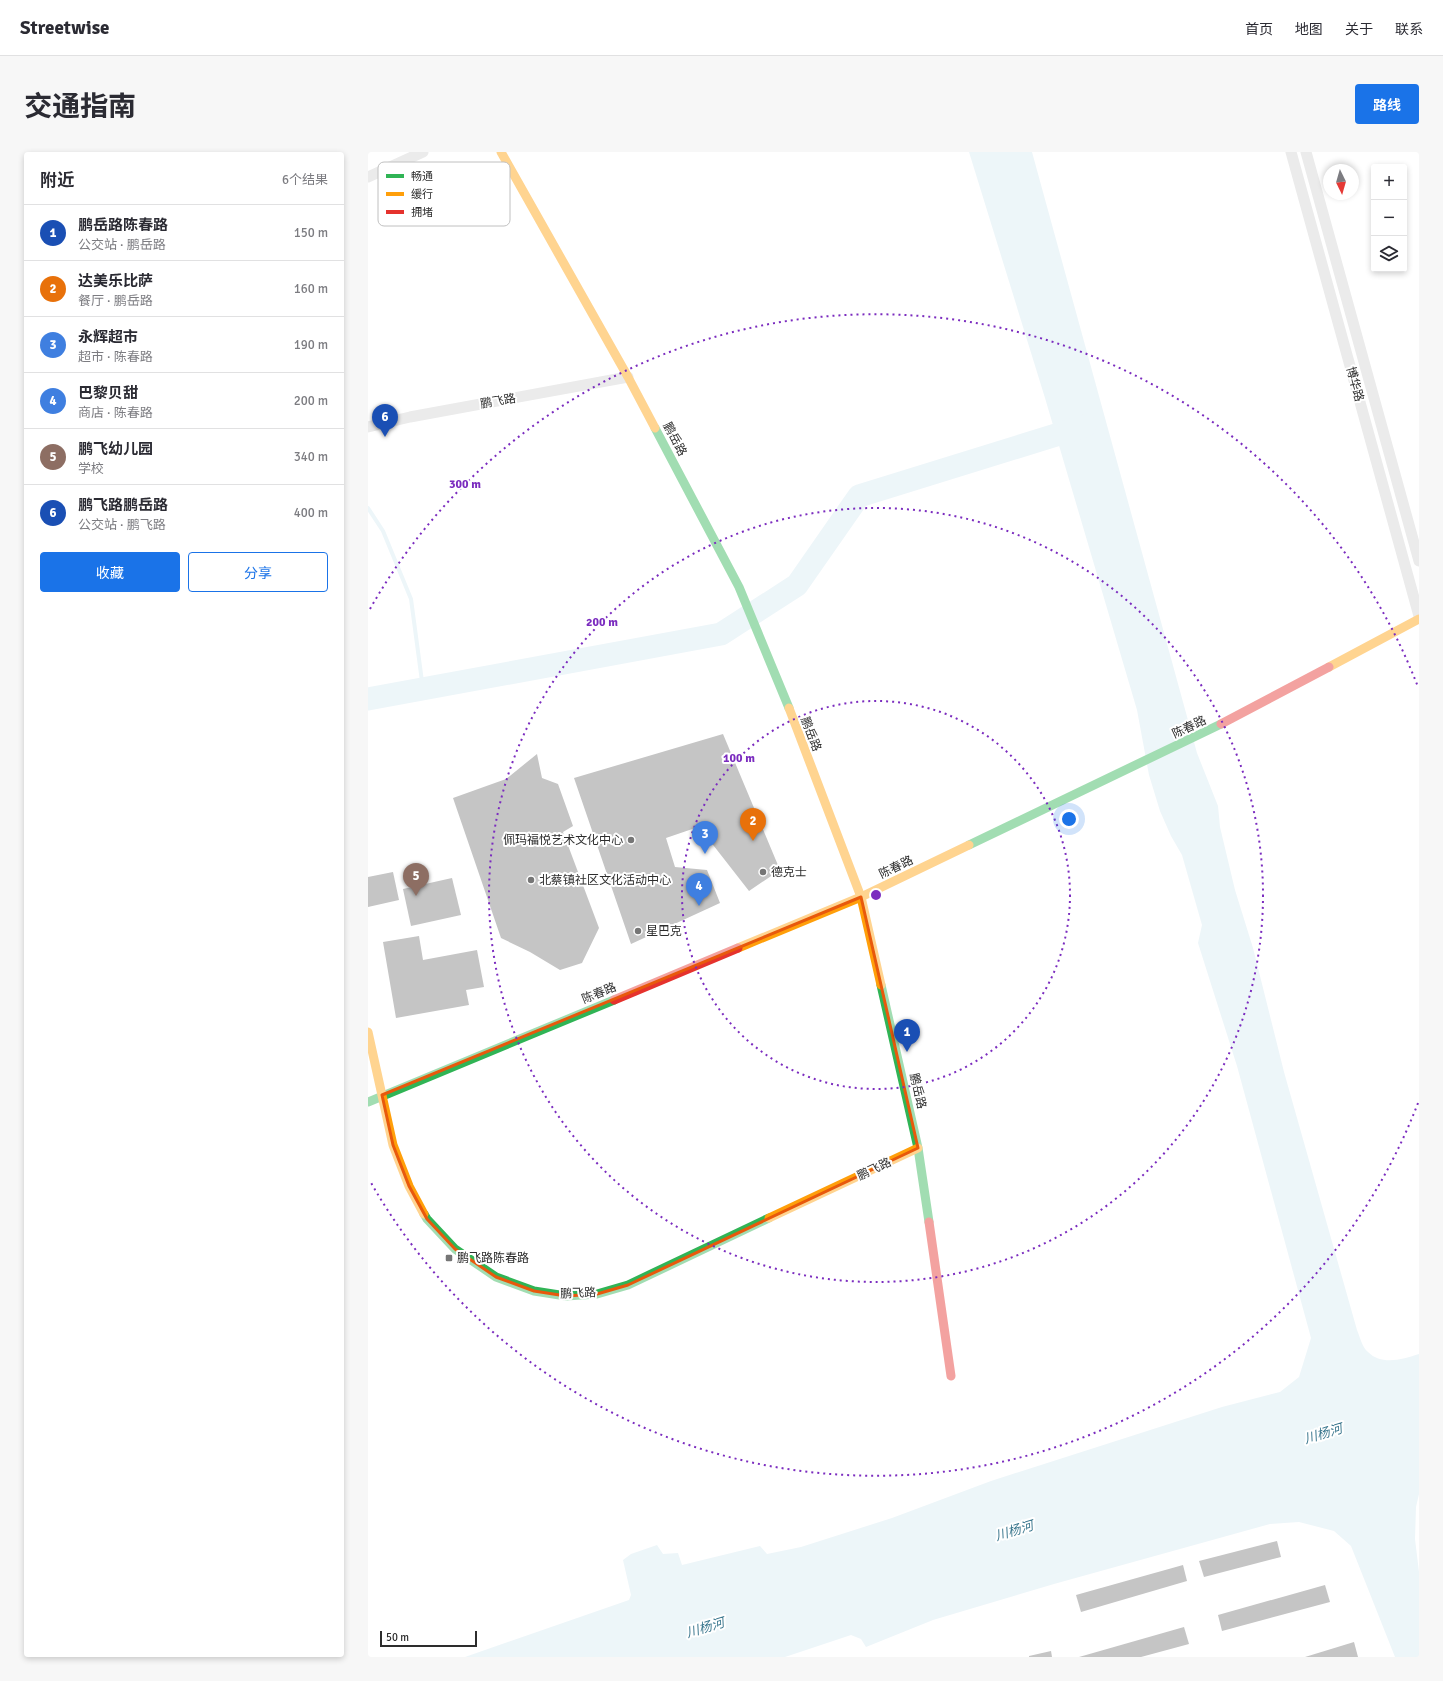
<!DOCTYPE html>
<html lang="zh">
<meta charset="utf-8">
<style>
:root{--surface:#fff;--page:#f7f7f7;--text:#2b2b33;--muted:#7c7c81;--line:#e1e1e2;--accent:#1a73e8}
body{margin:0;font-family:Signika,"Noto Sans SC",sans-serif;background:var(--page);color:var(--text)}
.controls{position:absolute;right:12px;top:12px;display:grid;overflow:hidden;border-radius:4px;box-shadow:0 2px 6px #0003}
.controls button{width:36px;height:36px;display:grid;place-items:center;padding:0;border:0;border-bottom:1px solid var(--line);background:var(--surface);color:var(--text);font:20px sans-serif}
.compass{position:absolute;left:955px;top:12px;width:36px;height:36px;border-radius:50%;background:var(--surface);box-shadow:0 2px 6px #0003;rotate:175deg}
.scale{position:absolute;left:12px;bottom:10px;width:97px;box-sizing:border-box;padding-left:4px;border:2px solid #2d2d2d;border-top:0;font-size:11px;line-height:14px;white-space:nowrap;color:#2d2d2d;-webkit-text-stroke:3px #fff;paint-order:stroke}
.you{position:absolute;left:701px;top:667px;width:14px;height:14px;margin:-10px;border:3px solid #fff;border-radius:50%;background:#1a73e8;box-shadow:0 0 0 6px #1a73e833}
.badge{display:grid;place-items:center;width:26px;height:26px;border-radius:50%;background:var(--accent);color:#fff;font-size:13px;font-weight:700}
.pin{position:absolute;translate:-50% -33px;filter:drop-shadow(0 1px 2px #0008)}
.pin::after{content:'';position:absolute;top:21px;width:14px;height:12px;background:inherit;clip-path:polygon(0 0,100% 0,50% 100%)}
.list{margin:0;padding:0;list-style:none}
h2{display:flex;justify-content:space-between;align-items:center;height:52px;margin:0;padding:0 16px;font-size:17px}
h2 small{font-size:13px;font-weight:400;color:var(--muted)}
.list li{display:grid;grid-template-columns:26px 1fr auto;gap:12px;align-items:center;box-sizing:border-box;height:56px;padding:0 16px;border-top:1px solid var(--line)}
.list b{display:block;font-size:15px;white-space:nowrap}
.list p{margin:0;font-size:13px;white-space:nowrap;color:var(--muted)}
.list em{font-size:13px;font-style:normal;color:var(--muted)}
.actions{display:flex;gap:8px;padding:12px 16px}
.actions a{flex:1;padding:9px 0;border:1px solid var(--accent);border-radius:4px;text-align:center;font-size:14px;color:var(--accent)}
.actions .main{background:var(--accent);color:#fff}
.icon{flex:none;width:22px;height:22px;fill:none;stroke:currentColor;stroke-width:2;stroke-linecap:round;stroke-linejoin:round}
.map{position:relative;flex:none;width:1051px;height:1505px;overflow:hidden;border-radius:4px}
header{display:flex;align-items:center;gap:24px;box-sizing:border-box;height:56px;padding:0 20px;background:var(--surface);border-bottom:1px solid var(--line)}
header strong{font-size:19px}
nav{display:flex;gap:22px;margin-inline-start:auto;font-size:14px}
.intro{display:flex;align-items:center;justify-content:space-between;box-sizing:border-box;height:96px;padding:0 24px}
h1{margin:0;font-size:28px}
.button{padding:10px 18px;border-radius:4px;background:var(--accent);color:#fff;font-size:14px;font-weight:700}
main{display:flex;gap:24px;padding:0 24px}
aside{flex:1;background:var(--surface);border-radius:4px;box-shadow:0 2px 6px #0003}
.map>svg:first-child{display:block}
.water{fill:#d8eaf1}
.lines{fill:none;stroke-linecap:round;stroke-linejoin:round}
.stream{stroke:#d8eaf1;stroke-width:4}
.river{stroke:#d8eaf1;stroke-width:23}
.building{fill:#7e7e7e}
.street{stroke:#d2d2d2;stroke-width:11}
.fast{stroke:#30b455;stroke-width:9}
.slow{stroke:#ff9f0a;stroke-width:9}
.jam{stroke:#e5322d;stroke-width:9}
.marked{fill:none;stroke:#e8590c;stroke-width:3;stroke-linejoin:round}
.ring{fill:none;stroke:#7b2cbf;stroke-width:2;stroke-dasharray:2 4}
.poi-dot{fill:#767676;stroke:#fff;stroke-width:1.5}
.labels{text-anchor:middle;stroke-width:4;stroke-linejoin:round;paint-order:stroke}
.street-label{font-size:12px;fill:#2d2d2d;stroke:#fff}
.poi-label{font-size:12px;fill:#2d2d2d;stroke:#fff;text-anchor:start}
.water-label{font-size:13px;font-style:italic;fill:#3c788f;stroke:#fff}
.key{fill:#fff;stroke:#c0c0c0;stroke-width:1}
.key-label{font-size:11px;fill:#2d2d2d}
.centre{fill:#7b2cbf;stroke:#fff;stroke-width:2}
.ring-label{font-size:12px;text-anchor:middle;font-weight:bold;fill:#7b2cbf;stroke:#fff;stroke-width:4;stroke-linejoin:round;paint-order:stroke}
</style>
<header>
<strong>Streetwise</strong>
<nav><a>首页</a><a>地图</a><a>关于</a><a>联系</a></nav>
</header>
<div class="intro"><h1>交通指南</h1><a class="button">路线</a></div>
<main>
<aside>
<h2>附近<small>6个结果</small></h2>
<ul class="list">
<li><span class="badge" style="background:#1a4fb4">1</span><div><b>鹏岳路陈春路</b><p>公交站 · 鹏岳路</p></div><em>150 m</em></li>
<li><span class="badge" style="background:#e8710a">2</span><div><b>达美乐比萨</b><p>餐厅 · 鹏岳路</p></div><em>160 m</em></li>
<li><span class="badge" style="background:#3f7fe0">3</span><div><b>永辉超市</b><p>超市 · 陈春路</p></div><em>190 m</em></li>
<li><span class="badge" style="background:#3f7fe0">4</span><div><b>巴黎贝甜</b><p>商店 · 陈春路</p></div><em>200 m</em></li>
<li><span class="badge" style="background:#8d6e63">5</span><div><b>鹏飞幼儿园</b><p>学校</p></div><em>340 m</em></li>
<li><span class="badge" style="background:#1a4fb4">6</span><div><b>鹏飞路鹏岳路</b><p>公交站 · 鹏飞路</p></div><em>400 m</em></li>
</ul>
<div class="actions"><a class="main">收藏</a><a>分享</a></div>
</aside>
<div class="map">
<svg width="1051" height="1505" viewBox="0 0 1051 1505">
<rect width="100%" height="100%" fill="#fff"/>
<path class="water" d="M601 0H664L829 601 850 654 852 675 867 738 885 796 916 920 989 1178C992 1185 994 1195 1000 1200 1014 1214 1035 1207 1051 1202V1342L1048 1355 1047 1387 1051 1420V1505H1027L983 1394 966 1379 931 1370 902 1372 686 1432 565 1468 498 1495 493 1487 483 1483 417 1505H97L261 1448 263 1443 255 1408 263 1402 289 1393 295 1402 310 1401 314 1413 392 1394 399 1402 433 1395 524 1366 623 1329 854 1255 912 1240 931 1225 943 1186 869 914 830 791 834 773 814 703 803 684 792 659 781 623 769 558 677 246Z"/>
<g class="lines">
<polyline class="stream" points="0,356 15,379 43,447 55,537"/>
<polyline class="river" points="0,547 353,482 429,433 491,344 717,274"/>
</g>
<g class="building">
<polygon points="355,582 412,718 381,739 342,689 336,673 298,686 307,715 339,718 352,751 263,792 206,626"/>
<polygon points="169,602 174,626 190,632 205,674 195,680 231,776 214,811 192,818 162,800 133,786 85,646 138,627"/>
<polygon points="25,720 31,748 0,755 0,725"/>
<polygon points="84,726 93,763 43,774 35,737"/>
<polygon points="51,784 55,808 109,798 116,835 98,838 101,853 28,866 15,790"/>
<polygon points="909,1389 913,1405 836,1425 831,1409"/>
<polygon points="815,1413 819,1429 713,1460 708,1443"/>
<polygon points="957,1433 962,1450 854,1479 850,1463"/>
<polygon points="816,1475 821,1492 773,1505 711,1505"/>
<polygon points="986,1490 990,1505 937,1505"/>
<polygon points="683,1499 684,1505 661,1505 661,1504"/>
</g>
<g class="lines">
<g class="street">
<polyline points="923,0 1051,464"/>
<polyline points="938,0 1051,409"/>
<polyline points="0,25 55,0"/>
<polyline points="0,275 42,265 260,225"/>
</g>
<g class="fast">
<polyline points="287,276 371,435 421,556"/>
<polyline points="601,693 853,572"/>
<polyline points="513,833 550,996 561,1070"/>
<polyline points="0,950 246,848"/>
<polyline points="56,1062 59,1067 87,1097 128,1125 166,1139 198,1144 229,1142 260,1133 401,1066"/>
</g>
<g class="slow">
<polyline points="133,0 260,225 287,276"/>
<polyline points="961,515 1051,467"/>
<polyline points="421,556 493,745 513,833"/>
<polyline points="370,796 493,745 601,693"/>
<polyline points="0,880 25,993 41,1034 56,1062"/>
<polyline points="401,1066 550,996"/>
</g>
<g class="jam">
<polyline points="853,572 961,515"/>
<polyline points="246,848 370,796"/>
<polyline points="561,1070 583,1224"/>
</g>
</g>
<path d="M0 0H1051V1505H0ZM493 745 550 996 260 1133 229 1142 198 1144 166 1139 128 1125 87 1097 59 1067 41 1034 25 993 14 943Z" fill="#fff" fill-opacity=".55" fill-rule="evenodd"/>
<path class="marked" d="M493 745 550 996 260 1133 229 1142 198 1144 166 1139 128 1125 87 1097 59 1067 41 1034 25 993 14 943Z"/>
<g class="ring">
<circle cx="508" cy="743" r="194"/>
<circle cx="508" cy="743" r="387"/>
<path d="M1050 951A581 581 0 0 1 2 1029M2 457A581 581 0 0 1 1050 535"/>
</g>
<g class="poi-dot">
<circle cx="263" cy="688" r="4"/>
<circle cx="395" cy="720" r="4"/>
<circle cx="163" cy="728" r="4"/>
<circle cx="270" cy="779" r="4"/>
<rect x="77" y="1102" width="8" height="8" rx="2"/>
</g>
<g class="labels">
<g class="street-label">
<text transform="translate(987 232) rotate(75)" y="4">博华路</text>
<text transform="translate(130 249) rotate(-10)" y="4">鹏飞路</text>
<text transform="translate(307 287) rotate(62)" y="4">鹏岳路</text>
<text transform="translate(821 575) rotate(-25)" y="4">陈春路</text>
<text transform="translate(443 582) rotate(69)" y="4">鹏岳路</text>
<text transform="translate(528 715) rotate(-26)" y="4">陈春路</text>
<text transform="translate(231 841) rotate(-22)" y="4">陈春路</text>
<text transform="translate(550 939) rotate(77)" y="4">鹏岳路</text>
<text transform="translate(506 1017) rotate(-25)" y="4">鹏飞路</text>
<text transform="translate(210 1141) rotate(-2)" y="4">鹏飞路</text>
</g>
<g class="poi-label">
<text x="255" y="692" text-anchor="end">佩玛福悦艺术文化中心</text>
<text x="403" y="724">德克士</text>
<text x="171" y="732">北蔡镇社区文化活动中心</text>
<text x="278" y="783">星巴克</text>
<text x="89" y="1110">鹏飞路陈春路</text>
</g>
<g class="water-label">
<text transform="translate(955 1281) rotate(-17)" y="5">川杨河</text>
<text transform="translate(646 1378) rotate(-17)" y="5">川杨河</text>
<text transform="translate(337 1475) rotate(-17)" y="5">川杨河</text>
</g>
</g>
<rect x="10" y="10" width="132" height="64" rx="6" class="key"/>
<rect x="18" y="22" width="18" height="4" fill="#30b455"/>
<rect x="18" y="40" width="18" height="4" fill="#ff9f0a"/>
<rect x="18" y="58" width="18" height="4" fill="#e5322d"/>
<g class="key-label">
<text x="43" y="28">畅通</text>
<text x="43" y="46">缓行</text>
<text x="43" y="64">拥堵</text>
</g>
<circle cx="508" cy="743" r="6" class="centre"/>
<g class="ring-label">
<text x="97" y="336">300 m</text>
<text x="234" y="474">200 m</text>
<text x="371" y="610">100 m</text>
</g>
</svg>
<div class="controls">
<button>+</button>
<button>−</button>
<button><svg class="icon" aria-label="layers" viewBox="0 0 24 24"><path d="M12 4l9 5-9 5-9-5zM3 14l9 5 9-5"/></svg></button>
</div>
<svg class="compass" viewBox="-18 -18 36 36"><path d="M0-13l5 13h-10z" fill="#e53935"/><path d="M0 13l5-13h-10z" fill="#7c7c81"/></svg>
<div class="scale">50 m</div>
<div class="you"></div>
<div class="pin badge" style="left:539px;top:900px;background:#1a4fb4">1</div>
<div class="pin badge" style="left:385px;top:689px;background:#e8710a">2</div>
<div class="pin badge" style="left:337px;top:702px;background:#3f7fe0">3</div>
<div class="pin badge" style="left:331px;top:754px;background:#3f7fe0">4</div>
<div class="pin badge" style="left:48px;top:744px;background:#8d6e63">5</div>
<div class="pin badge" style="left:17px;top:285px;background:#1a4fb4">6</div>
</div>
</main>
